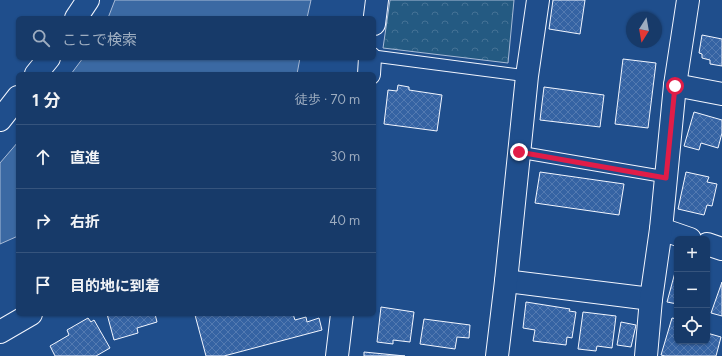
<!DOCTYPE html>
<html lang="ja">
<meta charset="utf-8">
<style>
:root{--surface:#173a69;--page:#20416f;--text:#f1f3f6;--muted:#9eadc0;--line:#36547d}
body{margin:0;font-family:Figtree,"Noto Sans JP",sans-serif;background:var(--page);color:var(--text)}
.controls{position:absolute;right:12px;bottom:12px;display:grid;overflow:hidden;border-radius:6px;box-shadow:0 1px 3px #0004}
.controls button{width:36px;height:36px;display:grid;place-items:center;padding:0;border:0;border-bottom:1px solid var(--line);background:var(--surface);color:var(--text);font:20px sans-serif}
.compass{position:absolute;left:626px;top:12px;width:36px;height:36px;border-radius:50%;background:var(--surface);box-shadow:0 1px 3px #0004;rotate:191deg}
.stop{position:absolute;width:12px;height:12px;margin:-9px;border:3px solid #e11d48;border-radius:50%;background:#fff}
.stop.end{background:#e11d48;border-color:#fff;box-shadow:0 1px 4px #0008}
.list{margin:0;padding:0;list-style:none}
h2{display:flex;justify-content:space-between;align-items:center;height:52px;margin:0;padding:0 16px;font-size:17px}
h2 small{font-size:13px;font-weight:400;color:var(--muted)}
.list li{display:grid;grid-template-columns:26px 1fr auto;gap:12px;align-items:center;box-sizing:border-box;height:64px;padding:0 16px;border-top:1px solid var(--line)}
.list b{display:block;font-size:15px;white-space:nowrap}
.list em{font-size:13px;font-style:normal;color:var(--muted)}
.icon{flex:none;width:22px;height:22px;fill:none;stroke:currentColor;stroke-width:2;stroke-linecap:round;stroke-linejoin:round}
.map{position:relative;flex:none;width:722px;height:356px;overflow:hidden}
.search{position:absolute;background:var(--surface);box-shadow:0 1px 3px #0004;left:16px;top:16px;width:360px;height:44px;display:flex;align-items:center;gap:10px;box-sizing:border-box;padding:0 14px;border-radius:6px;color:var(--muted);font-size:15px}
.panel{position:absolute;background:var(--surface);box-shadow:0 1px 3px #0004;left:16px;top:72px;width:360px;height:244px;border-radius:6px}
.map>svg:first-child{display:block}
.forest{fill:url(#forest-crowns);stroke:#a8bbd7}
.water{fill:#3b69a3;stroke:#a8bbd7}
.building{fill:url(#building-cross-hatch);stroke:#f2f6ff}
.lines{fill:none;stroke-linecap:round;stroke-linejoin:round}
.service-casing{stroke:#f2f6ff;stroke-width:13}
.minor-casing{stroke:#f2f6ff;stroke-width:24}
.service{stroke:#1f4e8c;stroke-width:11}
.minor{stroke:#1f4e8c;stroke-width:22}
.route{stroke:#e11d48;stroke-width:5}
</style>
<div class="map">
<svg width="722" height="356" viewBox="0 0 722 356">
<defs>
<pattern id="forest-crowns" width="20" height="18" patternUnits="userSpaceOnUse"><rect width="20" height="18" fill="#245a82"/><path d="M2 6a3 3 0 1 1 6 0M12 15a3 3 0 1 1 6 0" fill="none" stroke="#447295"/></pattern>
<pattern id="building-cross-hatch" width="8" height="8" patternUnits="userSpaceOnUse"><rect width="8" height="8" fill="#3563a3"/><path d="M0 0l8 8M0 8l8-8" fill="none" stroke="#537ab1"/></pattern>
</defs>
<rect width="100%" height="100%" fill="#1f4e8c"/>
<polygon class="forest" points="390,0 514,0 508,63 383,48"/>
<g class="water">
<polygon points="115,0 311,0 307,18 108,18"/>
<polygon points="83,58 300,58 297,74 71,74"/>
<polygon points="18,142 18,236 0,244 0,163"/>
</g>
<g class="building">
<polygon points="553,0 585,0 580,34 549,29"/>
<polygon points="702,35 722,39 722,66 710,64 710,60 702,58 702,54 699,53"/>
<polygon points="623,59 656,63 648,128 615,124"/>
<polygon points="398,85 409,87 409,90 442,95 437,131 384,124 388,90 397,91"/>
<polygon points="544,87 604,95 600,127 540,120"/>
<polygon points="694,112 722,120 722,133 718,148 701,143 699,150 684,146"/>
<polygon points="540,172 624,184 619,215 535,203"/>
<polygon points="686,172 709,177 707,182 717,184 712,206 707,205 704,215 678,209"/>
<polygon points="677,265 677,304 667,302"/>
<polygon points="722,282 722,316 711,313"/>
<polygon points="526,302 570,309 569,311 576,312 572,338 567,337 566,345 533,341 535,330 523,328"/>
<polygon points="381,307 414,312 410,342 393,340 393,344 377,342"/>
<polygon points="583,312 616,316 612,348 597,346 596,351 578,349"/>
<polygon points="107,314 155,314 157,322 137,328 138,333 114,340"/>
<polygon points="200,314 293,314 295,320 306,317 307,322 319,318 322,330 224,356 206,356 195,315"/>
<polygon points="88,318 91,322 94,320 110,348 96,356 55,356 50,346 69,335 67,330"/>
<polygon points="672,318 677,319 677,341 707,341 707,333 721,337 716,356 665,356 661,355"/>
<polygon points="424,319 470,325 469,338 457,337 455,349 420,344"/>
<polygon points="621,322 636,325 631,347 617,345"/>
<polygon points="364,352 405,356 364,356"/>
</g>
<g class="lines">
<g class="service-casing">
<g id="service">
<polyline points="374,56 527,76"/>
<polyline points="519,152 666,177"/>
</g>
</g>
<g class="minor-casing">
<g id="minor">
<polyline points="76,18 88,0"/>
<polyline points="374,24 377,0"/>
<polyline points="36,74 49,58"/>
<polyline points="369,74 370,58"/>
<polyline points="675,85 722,94"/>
<polyline points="0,120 18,97"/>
<polyline points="661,229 690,239"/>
<polyline points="707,244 722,249"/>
<polyline points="506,281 651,299"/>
<polyline points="0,332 31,314"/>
<polyline points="337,356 342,314"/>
<polyline points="497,356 506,281 527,76 538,0"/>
<polyline points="646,356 651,299 661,229 675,85 688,0"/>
</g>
</g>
<use href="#service" class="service"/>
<use href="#minor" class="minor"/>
</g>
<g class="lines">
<polyline class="route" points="519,152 666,178 675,86"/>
</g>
</svg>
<div class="controls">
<button>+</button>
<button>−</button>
<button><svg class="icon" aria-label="locate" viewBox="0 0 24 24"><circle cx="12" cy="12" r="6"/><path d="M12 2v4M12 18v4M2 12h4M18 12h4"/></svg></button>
</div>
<svg class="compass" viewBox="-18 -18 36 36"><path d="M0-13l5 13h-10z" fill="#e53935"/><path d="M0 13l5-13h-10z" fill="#9eadc0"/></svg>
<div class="stop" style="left:675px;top:86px"></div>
<div class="stop end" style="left:519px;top:152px"></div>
<div class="search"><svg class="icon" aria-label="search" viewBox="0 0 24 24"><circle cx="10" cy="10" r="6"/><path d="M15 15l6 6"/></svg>ここで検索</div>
<section class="panel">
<h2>1 分<small>徒歩 · 70 m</small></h2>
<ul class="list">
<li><svg class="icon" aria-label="ahead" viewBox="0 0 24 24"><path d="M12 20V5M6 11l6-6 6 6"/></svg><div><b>直進</b></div><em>30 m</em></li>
<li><svg class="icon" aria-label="right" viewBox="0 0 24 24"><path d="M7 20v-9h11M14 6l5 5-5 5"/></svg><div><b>右折</b></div><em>40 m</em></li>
<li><svg class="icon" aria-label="arrive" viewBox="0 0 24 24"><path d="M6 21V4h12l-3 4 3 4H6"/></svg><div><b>目的地に到着</b></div></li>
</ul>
</section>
</div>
